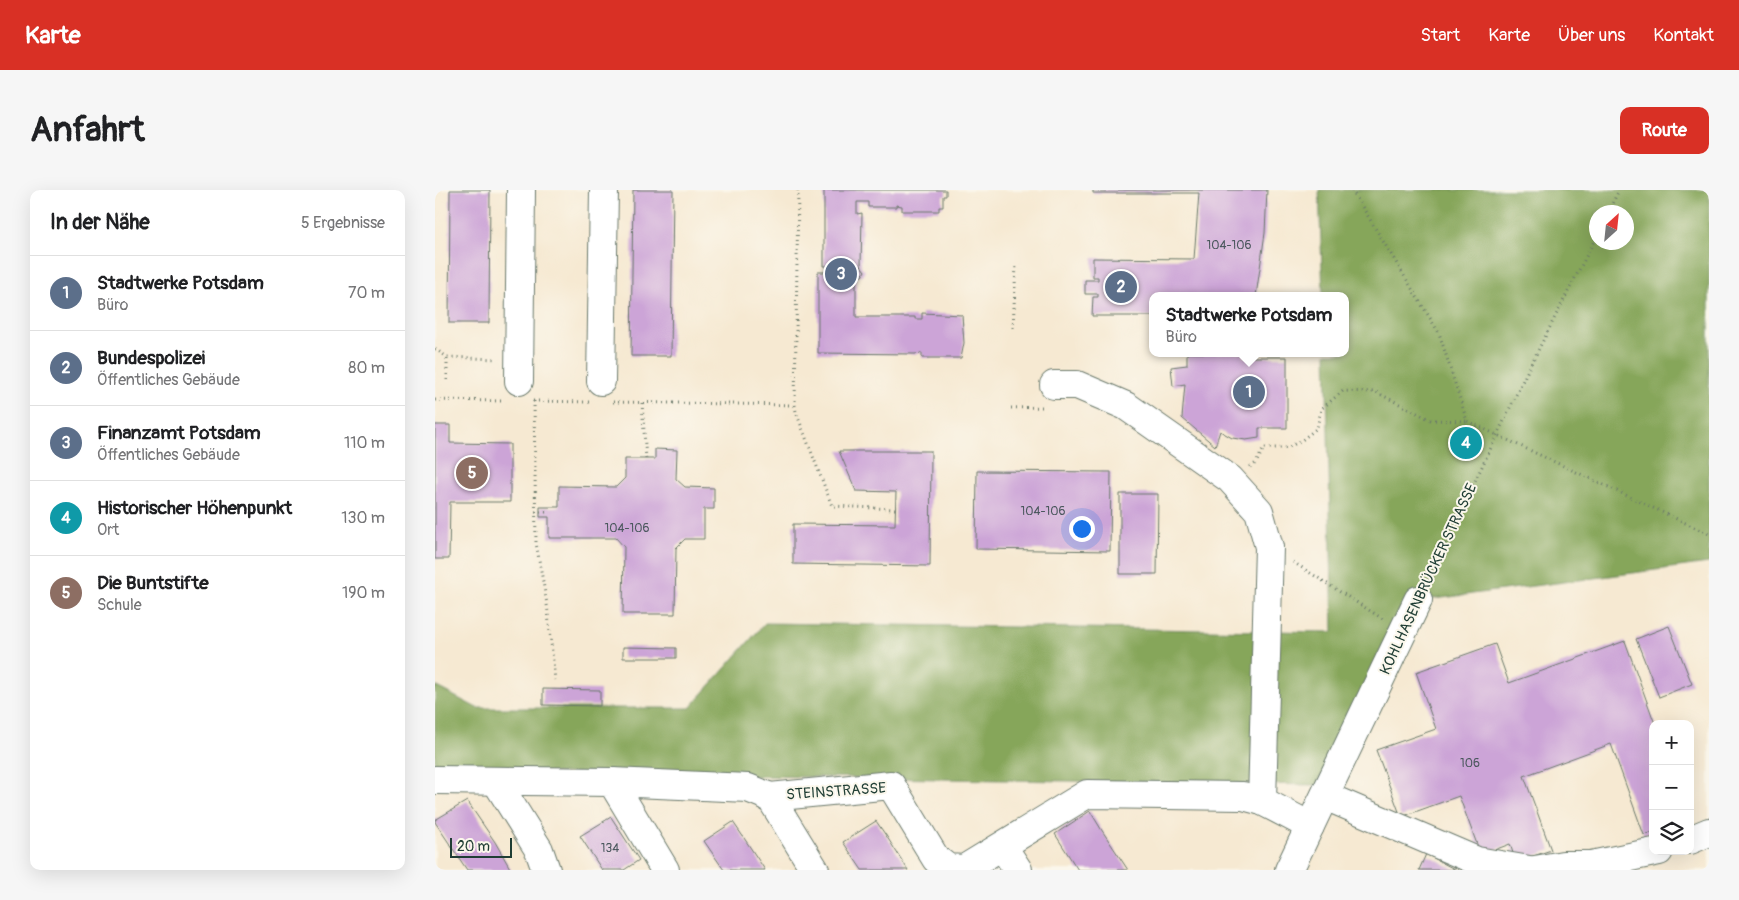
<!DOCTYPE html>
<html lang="de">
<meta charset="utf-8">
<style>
:root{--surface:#fff;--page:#f6f6f6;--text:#202124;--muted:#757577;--line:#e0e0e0;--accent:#d93025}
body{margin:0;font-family:Pangolin,sans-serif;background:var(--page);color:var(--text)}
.controls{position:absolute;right:15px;bottom:15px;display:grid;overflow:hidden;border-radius:10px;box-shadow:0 5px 20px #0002}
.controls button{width:45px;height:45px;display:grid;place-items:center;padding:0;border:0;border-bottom:1px solid var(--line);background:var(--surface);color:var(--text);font:25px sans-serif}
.compass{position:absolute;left:1154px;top:15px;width:45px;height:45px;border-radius:50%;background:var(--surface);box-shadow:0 5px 20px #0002;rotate:27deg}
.scale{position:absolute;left:15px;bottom:12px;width:62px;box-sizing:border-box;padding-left:5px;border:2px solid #1f3d34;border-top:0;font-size:14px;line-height:18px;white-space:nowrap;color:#1f3d34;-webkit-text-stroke:4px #fbf7ec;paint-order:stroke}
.you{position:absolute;left:646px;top:338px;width:18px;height:18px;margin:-12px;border:4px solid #fff;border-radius:50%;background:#1a73e8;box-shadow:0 0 0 8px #1a73e833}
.badge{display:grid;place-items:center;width:32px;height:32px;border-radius:50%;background:var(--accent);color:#fff;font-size:16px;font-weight:700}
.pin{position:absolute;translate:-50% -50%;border:2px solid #fff;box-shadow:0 1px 5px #0006}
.popup{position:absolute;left:714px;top:102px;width:200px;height:65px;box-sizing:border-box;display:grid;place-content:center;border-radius:10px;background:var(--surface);filter:drop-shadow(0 1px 4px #0005);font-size:16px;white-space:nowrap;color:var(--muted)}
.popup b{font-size:19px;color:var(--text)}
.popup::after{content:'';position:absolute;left:50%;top:100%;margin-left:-10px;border:10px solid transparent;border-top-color:var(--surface)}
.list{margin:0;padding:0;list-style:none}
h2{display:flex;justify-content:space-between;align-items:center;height:65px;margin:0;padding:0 20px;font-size:21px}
h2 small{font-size:16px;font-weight:400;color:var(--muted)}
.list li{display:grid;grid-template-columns:32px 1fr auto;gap:15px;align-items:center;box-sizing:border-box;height:75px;padding:0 20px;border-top:1px solid var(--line)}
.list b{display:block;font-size:19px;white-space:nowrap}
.list p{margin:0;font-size:16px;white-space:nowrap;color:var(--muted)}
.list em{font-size:16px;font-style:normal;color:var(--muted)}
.icon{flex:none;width:28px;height:28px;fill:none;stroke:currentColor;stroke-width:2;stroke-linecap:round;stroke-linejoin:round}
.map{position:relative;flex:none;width:1274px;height:680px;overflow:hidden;border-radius:10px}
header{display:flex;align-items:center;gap:30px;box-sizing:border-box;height:70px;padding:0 25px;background:var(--accent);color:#fff}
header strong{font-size:24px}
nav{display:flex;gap:28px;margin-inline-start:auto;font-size:18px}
.intro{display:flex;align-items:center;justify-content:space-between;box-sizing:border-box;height:120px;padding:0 30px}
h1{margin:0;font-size:35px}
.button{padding:12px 22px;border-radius:10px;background:var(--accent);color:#fff;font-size:18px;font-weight:700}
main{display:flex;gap:30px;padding:0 30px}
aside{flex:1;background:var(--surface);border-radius:10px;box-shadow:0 5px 20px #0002}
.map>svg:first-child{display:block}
.forest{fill:#86a65a;stroke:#527247;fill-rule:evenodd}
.building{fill:#cca4d7}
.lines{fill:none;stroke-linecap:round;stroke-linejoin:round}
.minor-casing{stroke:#6a796b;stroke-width:30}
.path{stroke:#6a796b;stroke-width:3;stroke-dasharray:1 4;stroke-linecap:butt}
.minor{stroke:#fff;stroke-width:28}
.labels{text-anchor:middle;stroke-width:4;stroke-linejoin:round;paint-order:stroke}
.number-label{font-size:12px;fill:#4a575d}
.street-label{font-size:15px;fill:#1f3d34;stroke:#fbf7ec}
</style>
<header>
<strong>Karte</strong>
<nav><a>Start</a><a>Karte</a><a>Über uns</a><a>Kontakt</a></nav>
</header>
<div class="intro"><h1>Anfahrt</h1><a class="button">Route</a></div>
<main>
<aside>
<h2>In der Nähe<small>5 Ergebnisse</small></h2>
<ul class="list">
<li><span class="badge" style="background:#5c6f8a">1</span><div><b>Stadtwerke Potsdam</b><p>Büro</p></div><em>70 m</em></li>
<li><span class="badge" style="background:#5c6f8a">2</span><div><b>Bundespolizei</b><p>Öffentliches Gebäude</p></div><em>80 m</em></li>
<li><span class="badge" style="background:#5c6f8a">3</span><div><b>Finanzamt Potsdam</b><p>Öffentliches Gebäude</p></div><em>110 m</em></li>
<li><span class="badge" style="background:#0f9aa8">4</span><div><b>Historischer Höhenpunkt</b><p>Ort</p></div><em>130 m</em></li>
<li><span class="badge" style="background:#8d6e63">5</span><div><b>Die Buntstifte</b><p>Schule</p></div><em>190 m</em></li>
</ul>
</aside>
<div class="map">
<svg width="1274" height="680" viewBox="0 0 1274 680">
<rect width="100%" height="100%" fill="#fbf7ec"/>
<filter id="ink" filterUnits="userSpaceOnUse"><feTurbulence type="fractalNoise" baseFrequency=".02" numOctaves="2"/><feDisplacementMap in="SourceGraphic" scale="10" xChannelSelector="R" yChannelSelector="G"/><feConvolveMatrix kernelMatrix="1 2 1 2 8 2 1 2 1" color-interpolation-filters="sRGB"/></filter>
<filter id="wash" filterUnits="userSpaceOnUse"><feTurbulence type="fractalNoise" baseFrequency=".0096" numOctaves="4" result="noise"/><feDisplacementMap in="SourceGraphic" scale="20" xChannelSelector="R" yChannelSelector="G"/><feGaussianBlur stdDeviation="1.12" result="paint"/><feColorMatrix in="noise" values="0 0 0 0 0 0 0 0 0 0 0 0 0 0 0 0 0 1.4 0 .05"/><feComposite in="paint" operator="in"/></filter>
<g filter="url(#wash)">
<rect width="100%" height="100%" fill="#f6e9d2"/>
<path class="forest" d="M884 0H1274V373L1007 408 969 411 882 595 0 581V496L42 518H255L330 433 898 442 891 163H910V106H888ZM1162 22H1192V52H1162Z"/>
<g id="blocks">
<g class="building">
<polygon points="15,0 55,0 54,133 14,133"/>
<polygon points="198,0 238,0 236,166 196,166"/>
<polygon points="389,0 511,0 511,6 508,6 508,17 504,17 504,21 467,21 467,16 461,15 461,17 433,17 433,12 422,12 422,24 427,23 426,76 430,81 427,86 421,86 421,127 480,127 480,129 487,129 487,123 527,125 529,153 526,168 487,168 487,163 480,164 383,163 383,82 394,82 394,76 389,76"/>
<polygon points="658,0 832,0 830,43 821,106 718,106 718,126 657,126 658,107 663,107 663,104 650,104 650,90 663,90 663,87 658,87 658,68 759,69 764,3 658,3"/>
<polygon points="752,163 809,163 808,167 852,167 852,238 824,238 824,248 811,250 797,248 785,241 780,256 747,228 750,194 738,196 736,177 752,175"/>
<polygon points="0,235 15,235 15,253 75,254 75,312 15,312 14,369 0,369"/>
<polygon points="220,259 242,260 241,289 250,297 279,298 279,319 269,319 269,349 250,349 241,358 240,424 188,424 189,357 181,348 114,348 114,327 105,327 105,317 124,317 124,296 181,297 190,288 190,269 220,269"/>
<polygon points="404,261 496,261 495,376 358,374 358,334 460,335 461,302 421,301"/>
<polygon points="542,281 676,282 675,361 541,359"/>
<polygon points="685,304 723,304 722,384 685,384"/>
<polygon points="1234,436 1257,494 1224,507 1201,449"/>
<polygon points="1190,451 1220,534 1218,534 1218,642 1209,645 1176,554 1089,586 1116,660 1081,672 1075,654 1046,665 1024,606 966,627 941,560 1001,539 981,482 1060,454 1074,493"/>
<polygon points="188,457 241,458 241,468 188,468"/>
<polygon points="108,499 165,500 165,516 108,515"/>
<polygon points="32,611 60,652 76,680 32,680 0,632 0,630"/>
<polygon points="655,621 666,639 693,680 643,680 620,644"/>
<polygon points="176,627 204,670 189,680 167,680 145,646"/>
<polygon points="441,631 452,647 473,680 427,680 408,652"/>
<polygon points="298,632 309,648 330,680 289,680 269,651"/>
<polygon points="991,664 1021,680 984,680"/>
</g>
</g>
</g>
<g filter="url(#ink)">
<use href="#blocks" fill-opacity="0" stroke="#6a796b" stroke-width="1"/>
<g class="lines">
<g class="minor-casing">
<g id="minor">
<polyline points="84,191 86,0"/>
<polyline points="166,191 169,0"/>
<polyline points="619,195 642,195 691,216 795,289 824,321 834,357 827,611"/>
<polyline points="0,590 177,592 230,680"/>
<polyline points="61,591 104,660 111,680"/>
<polyline points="177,592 313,598 335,607 380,680"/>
<polyline points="890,606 1042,671 1094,680"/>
<polyline points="335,607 456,595 501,669 513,678 529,679 652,604 808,606 827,611 875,636"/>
<polyline points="1255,650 1274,642"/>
<polyline points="568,657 583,680"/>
<polyline points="854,680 983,410"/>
<polyline points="1100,680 1128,675 1156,675 1224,661"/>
</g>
</g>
<g class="path">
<polyline points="363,0 360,215 361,222 397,316 461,319"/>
<polyline points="917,0 1004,143 1032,231 1274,344"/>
<polyline points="1173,22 1184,0"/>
<polyline points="578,138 581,75"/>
<polyline points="0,159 12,167 62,169"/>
<polyline points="12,190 12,167"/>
<polyline points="0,210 69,211"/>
<polyline points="98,211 154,212"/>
<polyline points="99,211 101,353 112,414 120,490"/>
<polyline points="178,212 359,215"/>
<polyline points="207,213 211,269"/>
<polyline points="576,218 608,217"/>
<polyline points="815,277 821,273 829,258 852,258 867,250 882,238 886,219 908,201 941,202 996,230 1032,231"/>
<polyline points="100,322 114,322"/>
<polyline points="858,372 948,429"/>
<polyline points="993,390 1092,182 1162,45"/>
</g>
<use href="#minor" class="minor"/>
</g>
</g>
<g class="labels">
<g class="number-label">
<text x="794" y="59">104-106</text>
<text x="608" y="325">104-106</text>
<text x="192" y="342">104-106</text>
<text x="1035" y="577">106</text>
<text x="175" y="662">134</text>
</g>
<g class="street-label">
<text transform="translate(993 389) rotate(-65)" y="5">KOHLHASENBRÜCKER STRASSE</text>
<text transform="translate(401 601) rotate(-4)" y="5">STEINSTRASSE</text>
</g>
</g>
</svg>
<div class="controls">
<button>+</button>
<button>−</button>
<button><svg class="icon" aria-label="layers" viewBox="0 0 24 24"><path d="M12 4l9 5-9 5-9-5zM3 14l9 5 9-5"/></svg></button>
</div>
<svg class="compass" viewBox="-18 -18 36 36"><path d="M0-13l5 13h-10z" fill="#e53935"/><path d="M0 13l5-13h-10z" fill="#757577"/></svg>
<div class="scale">20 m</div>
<div class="you"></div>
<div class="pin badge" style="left:814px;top:202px;background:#5c6f8a">1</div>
<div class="popup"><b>Stadtwerke Potsdam</b>Büro</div>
<div class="pin badge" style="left:686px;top:97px;background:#5c6f8a">2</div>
<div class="pin badge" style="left:406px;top:84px;background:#5c6f8a">3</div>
<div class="pin badge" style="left:1031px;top:253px;background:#0f9aa8">4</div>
<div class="pin badge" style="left:37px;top:283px;background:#8d6e63">5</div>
</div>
</main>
